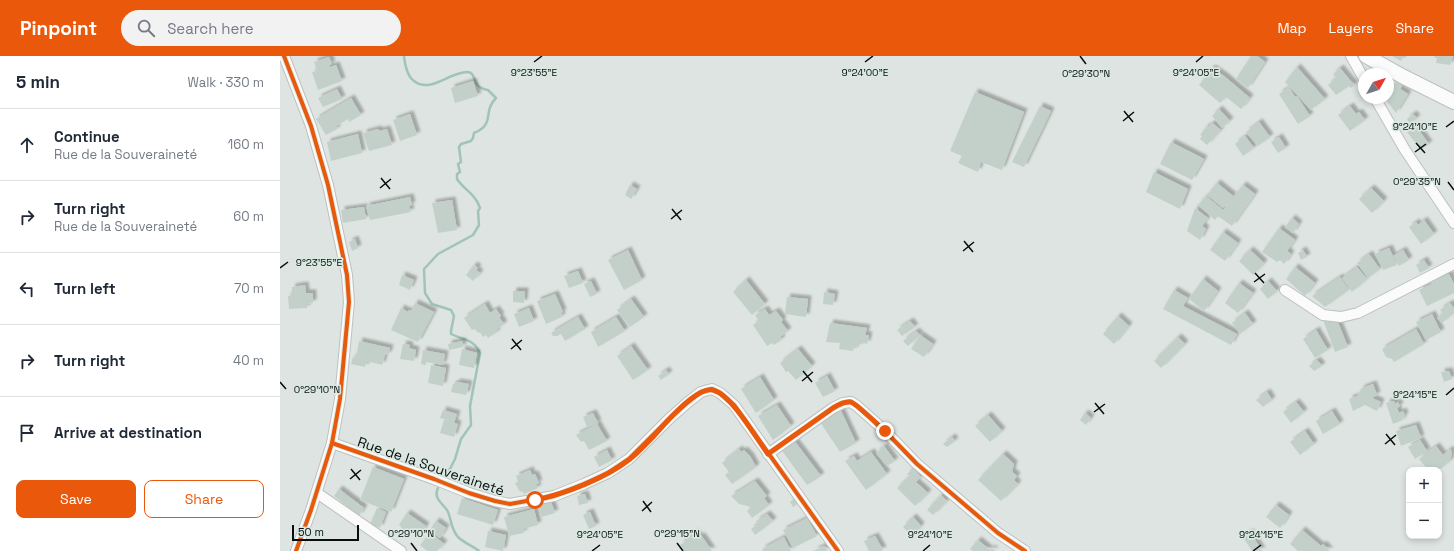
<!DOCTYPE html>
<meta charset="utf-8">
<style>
:root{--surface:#fff;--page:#f2f2f3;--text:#1f2937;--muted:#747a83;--line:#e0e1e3;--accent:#ea580c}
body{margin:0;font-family:"Space Grotesk",sans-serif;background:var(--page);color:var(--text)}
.controls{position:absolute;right:12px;bottom:12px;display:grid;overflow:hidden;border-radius:8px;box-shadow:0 2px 6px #0003}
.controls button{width:36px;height:36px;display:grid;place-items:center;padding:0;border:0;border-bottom:1px solid var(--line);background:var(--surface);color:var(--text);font:20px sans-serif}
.compass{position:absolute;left:1078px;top:12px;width:36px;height:36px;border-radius:50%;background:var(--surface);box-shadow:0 2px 6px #0003;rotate:51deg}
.scale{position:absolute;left:12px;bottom:10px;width:67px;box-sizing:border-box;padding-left:4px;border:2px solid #090d0c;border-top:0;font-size:11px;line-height:14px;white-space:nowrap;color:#090d0c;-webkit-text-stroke:3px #dae8e2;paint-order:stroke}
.stop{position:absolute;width:12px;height:12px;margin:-9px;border:3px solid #ea580c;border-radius:50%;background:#fff}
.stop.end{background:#ea580c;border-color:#fff;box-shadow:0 1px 4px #0008}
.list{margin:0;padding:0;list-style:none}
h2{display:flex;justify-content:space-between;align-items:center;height:52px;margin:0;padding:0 16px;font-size:17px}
h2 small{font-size:13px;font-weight:400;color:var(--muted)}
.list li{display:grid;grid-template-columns:26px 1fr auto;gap:12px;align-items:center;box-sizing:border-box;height:72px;padding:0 16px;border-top:1px solid var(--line)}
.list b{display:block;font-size:15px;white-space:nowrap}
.list p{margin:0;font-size:13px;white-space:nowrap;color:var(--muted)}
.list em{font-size:13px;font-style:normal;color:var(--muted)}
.actions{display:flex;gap:8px;padding:12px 16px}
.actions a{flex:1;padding:9px 0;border:1px solid var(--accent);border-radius:8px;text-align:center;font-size:14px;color:var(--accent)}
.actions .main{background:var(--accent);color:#fff}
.icon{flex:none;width:22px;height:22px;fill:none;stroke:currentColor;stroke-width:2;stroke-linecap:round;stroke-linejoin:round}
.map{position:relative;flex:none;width:1174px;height:495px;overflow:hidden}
header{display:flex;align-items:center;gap:24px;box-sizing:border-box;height:56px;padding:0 20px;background:var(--accent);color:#fff}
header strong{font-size:19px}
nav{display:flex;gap:22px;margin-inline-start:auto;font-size:14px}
.search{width:280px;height:36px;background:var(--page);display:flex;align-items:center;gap:10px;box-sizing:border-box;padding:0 14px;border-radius:22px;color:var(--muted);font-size:15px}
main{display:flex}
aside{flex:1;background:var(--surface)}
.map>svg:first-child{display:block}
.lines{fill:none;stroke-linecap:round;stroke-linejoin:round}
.stream{stroke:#a0c4b6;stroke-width:2.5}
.building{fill:#c3d0ca;filter:url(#shadow)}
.street-casing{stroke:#bcc1bf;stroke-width:12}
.secondary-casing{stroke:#bcc1bf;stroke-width:16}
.street{stroke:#fafbfa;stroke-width:10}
.secondary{stroke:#fafbfa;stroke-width:14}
.cycleway-casing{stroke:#dae8e2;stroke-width:6}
.cycleway{stroke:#e8590c;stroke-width:4}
.route{stroke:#ea580c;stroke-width:5}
.ticks{fill:none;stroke:#090d0c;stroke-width:1.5}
.labels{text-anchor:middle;stroke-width:3.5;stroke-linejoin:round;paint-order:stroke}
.street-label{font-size:14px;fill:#090d0c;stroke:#dae8e2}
.ticks-label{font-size:10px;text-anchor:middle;fill:#090d0c;stroke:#dae8e2;stroke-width:3.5;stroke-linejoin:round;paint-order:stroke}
</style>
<header>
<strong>Pinpoint</strong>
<div class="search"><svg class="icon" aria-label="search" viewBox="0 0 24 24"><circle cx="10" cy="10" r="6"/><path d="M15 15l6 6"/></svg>Search here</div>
<nav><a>Map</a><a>Layers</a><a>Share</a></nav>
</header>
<main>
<aside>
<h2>5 min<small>Walk · 330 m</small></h2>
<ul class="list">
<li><svg class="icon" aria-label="ahead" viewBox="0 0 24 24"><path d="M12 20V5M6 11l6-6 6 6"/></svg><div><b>Continue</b><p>Rue de la Souveraineté</p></div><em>160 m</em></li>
<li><svg class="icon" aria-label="right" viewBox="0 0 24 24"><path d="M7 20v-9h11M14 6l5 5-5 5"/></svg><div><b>Turn right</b><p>Rue de la Souveraineté</p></div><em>60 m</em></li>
<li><svg class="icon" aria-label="left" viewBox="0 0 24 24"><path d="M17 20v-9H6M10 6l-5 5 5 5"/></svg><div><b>Turn left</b></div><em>70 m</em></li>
<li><svg class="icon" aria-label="right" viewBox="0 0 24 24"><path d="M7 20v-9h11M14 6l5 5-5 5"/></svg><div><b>Turn right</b></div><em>40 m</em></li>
<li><svg class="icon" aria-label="arrive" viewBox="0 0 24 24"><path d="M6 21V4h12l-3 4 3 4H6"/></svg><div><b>Arrive at destination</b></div></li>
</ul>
<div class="actions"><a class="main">Save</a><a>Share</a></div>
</aside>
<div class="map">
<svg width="1174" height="495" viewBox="0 0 1174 495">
<defs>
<filter id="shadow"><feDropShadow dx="3.5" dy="-3.5" stdDeviation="1" flood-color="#0004"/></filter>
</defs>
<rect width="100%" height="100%" fill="#dee4e1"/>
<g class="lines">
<g class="stream">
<path d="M124 0C125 9 127 20 134 25 151 38 169 16 187 16 198 16 190 32 208 34L216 42C202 56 216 68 194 77L193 82 191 85 181 88 179 91 181 106 178 108 180 116 177 118V123C185 135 195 137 200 152L198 155 199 169 193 179 158 198 144 213 145 237 152 248 171 254 174 260 171 275V278C183 284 194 283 200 297L190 350 191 369 181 383 175 403 170 413 165 420"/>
<path d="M158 432C153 442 162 447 167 454 172 463 170 472 178 481 184 487 193 490 199 495"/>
</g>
</g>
<g class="building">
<polygon points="971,0 977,0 985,6 968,32 956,23"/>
<polygon points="1112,0 1124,0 1121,5"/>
<polygon points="1155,0 1173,0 1170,9 1156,7 1157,2 1154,2"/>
<polygon points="49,1 52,8 49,9 50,11 56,9 62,25 38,34 32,16 37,15 34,6"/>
<polygon points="1017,11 1045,43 1031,54 1005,26"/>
<polygon points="932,12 944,20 970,42 961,53 946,41 940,47 919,29"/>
<polygon points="1060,12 1074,29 1071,32 1069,30 1056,39 1048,29 1056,22 1053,18"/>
<polygon points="1117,24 1123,28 1120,33 1128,38 1116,57 1104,42 1108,42 1108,36"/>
<polygon points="193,25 198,40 175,47 171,32"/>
<polygon points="1009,31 1015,41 1017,40 1030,60 1018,68 999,38"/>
<polygon points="57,33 62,43 43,51 38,42"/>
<polygon points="1083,33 1084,42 1082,43 1078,36"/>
<polygon points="695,36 744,56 722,114 701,106 698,116 678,107 682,100 670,95"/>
<polygon points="71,42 81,59 69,66 68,63 56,70 57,73 46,79 36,63"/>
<polygon points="760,50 771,55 744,111 732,106"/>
<polygon points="1070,50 1076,58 1079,56 1085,64 1070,75 1058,59"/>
<polygon points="939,53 950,65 942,72 932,60"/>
<polygon points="130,58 137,79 120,85 113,64"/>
<polygon points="1133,58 1137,62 1130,68 1127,63"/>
<polygon points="979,66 990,81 978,90 966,76"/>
<polygon points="932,67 941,74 927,89 920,83 922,80 920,79 927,70 928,71"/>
<polygon points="1135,69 1149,88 1141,94 1127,76"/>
<polygon points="98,73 99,75 107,73 112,89 89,95 83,77"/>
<polygon points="78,78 82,97 51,105 47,86"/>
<polygon points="965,80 974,92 963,100 955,88"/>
<polygon points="999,81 1006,92 998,97 991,86"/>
<polygon points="891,86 924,103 912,124 880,108"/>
<polygon points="874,116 908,133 900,153 866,136"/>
<polygon points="937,127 953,140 943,152 927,139"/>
<polygon points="350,129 357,133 351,143 345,139"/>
<polygon points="963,129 975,138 952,170 938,160 935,164 918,149 926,140 943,154"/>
<polygon points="1091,132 1104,145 1092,157 1079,143"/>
<polygon points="130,141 132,149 129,150 131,156 90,164 86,150"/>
<polygon points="172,144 177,174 158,177 152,147"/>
<polygon points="84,151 86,163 63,167 61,154"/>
<polygon points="915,152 928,162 922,170 926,173 920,184 907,175"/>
<polygon points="1012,162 1019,168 1013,177 1005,171"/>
<polygon points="1144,164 1154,178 1141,188 1129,171 1136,166 1138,169"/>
<polygon points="999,172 1015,184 1007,195 1011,198 1004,208 1000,204 997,206 982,196"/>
<polygon points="943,176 958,187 945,205 930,194"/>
<polygon points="75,183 78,192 72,195 69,186"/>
<polygon points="1109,192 1117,209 1103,214 1095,198"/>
<polygon points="348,194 362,224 344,234 328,204"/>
<polygon points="970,194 984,207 973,219 959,205"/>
<polygon points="1023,194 1027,201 1021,204 1018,197"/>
<polygon points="1123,194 1129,204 1119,210 1113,200"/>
<polygon points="1089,198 1100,213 1088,222 1077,207"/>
<polygon points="1144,204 1149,212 1140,217 1136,209"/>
<polygon points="194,209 198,212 196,214 200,217 193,225 186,219"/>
<polygon points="1015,211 1035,227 1025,240 1006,223"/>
<polygon points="1077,211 1087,223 1072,236 1062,222"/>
<polygon points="298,215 303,227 289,232 284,220"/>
<polygon points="1169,218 1174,228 1174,237 1147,250 1139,234 1152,228 1150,224 1156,220 1158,222"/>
<polygon points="122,219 134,224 130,234 119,229"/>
<polygon points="1060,221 1069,234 1045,251 1032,240"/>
<polygon points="923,223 938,235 924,255 909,243"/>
<polygon points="466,224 485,248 472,259 453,236"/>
<polygon points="311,225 317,238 310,241 304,228"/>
<polygon points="988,225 997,235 988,243 980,233"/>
<polygon points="959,227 973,237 958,257 945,247"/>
<polygon points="25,229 26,237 33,237 33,247 27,248 27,252 9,253 8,240 12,239 12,231"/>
<polygon points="894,234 908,242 903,250 957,278 951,289 883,253"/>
<polygon points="233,235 245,235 244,247 233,246"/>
<polygon points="544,236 555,238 553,249 543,248"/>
<polygon points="275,238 283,256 281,257 282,261 266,268 257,245"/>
<polygon points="507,241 528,243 526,261 505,258"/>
<polygon points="351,243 364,261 350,271 337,254"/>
<polygon points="135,247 154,256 138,286 111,274 121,252 128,256 129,254 131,255"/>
<polygon points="1170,247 1174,252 1174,257 1162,267 1157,262 1163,257 1160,254"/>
<polygon points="205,248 210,257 216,253 221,260 219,261 224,268 216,274 217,276 208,282 206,279 203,281 200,276 198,277 195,273 192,274 184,262"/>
<polygon points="249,252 254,265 239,271 234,258"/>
<polygon points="485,253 489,259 496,255 503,264 501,266 508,275 500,281 502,283 494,289 492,287 487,290 473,269 479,265 475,259"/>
<polygon points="965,257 973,268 960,278 952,267"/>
<polygon points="1152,258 1161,276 1146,284 1136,266"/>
<polygon points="838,260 849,270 834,288 823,278"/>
<polygon points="298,261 305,273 285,285 281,278 277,280 273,280 271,277"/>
<polygon points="336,261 345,275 318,291 311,276"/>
<polygon points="1053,261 1054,265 1057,264 1068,291 1055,296 1043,264"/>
<polygon points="630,265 635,271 622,280 617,274"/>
<polygon points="550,267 587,272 585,279 589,279 587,288 580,286 579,291 574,290 573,295 559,293 560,287 546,286"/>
<polygon points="1136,273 1144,288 1114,306 1112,303 1106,301 1102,293"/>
<polygon points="1036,274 1048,294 1035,302 1023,283"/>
<polygon points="636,275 640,279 628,290 623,285"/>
<polygon points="640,279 653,288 644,301 631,293"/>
<polygon points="898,281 905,288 881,312 874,305"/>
<polygon points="79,285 110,292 108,299 105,299 102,309 87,305 85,311 71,308 73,301 76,302"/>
<polygon points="182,285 183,291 169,294 168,288"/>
<polygon points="123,288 130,289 129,292 136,294 134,305 120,303"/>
<polygon points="351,290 368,314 353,324 337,300"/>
<polygon points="182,293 197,297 194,312 179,309"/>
<polygon points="518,293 532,310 516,324 508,315 506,316 500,307"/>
<polygon points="143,294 165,298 163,309 146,306 146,309 141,308"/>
<polygon points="1037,304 1042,310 1034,315 1029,310"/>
<polygon points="151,309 166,312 163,330 148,327"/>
<polygon points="386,314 389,318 381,324 378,320"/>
<polygon points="1169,315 1172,323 1164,326 1161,316"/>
<polygon points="547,320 555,335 543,341 535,327"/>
<polygon points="480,321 494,344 476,357 461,333"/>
<polygon points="177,326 189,328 186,339 171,336 173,328 176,328"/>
<polygon points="1093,328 1097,339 1092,342 1101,346 1097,355 1085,349 1073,355 1069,343 1077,340 1082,332"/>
<polygon points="987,336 992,344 983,351 976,344"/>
<polygon points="1114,345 1115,348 1118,346 1120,350 1117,352 1119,357 1123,355 1125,360 1122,362 1123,364 1113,368 1106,347"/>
<polygon points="1016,346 1024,356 1011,367 1003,356"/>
<polygon points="497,349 511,370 493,384 478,360"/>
<polygon points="163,354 177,358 174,367 178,368 174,381 160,377 164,364 169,365 160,362"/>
<polygon points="561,355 576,387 560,396 540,366"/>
<polygon points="1052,355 1060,368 1043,378 1036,365"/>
<polygon points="313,357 318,367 307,371 303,361"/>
<polygon points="805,357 811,362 806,369 800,364"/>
<polygon points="708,359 722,375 710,386 695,370"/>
<polygon points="317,368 327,385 309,394 304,385 301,386 296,379"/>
<polygon points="1136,369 1141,382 1121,390 1116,375"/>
<polygon points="1025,375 1034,388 1020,399 1010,386"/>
<polygon points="672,381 675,385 667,391 663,388"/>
<polygon points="513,383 541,420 527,429 500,392"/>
<polygon points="1140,384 1147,395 1135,403 1128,391"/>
<polygon points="604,390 615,405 607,410 596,397"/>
<polygon points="1156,390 1163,399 1170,393 1172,396 1170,405 1159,414 1148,414 1139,403"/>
<polygon points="459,393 461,396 464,394 470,400 476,411 452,428 445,419 449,416 442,407"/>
<polygon points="327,394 332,404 319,411 314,401"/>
<polygon points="591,396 607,418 586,434 565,405 574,400 577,405"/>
<polygon points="723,398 734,408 732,416 737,420 734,424 738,428 721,445 698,424"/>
<polygon points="93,411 124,423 111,456 80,444"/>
<polygon points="633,412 641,421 636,426 648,437 635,450 617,432 630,420 627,418"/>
<polygon points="250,414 252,419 255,418 259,427 256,428 258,432 244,438 242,435 240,436 235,427 238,426 236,420"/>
<polygon points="475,425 487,440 484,442 489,449 472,462 467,455 471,451 459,448 451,440"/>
<polygon points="59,433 84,452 79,460 54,440"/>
<polygon points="305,438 308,447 299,449 297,440"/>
<polygon points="661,439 667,445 653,459 647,454"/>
<polygon points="182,442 218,454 213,469 177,458"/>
<polygon points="515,442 519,447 513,451 510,446"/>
<polygon points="271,446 275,457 262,461 258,451"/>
<polygon points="996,449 1009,459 1000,472 986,461"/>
<polygon points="97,452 106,456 100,472 90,468"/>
<polygon points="254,453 258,469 243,473 244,477 229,480 224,461"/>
<polygon points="310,456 316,470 309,473 303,459"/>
<polygon points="127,457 146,470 138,482 130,476 128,479 120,474 122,472 119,469"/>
<polygon points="487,458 493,465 475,479 471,473 478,468 476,465"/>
<polygon points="633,461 641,470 632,480 623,471"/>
<polygon points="527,462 537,480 513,492 503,474"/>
<polygon points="156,465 166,472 160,482 149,475"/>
<polygon points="1022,474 1041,490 1043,488 1050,495 1018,495 1010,488"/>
<polygon points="208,475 226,479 223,495 205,491"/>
<polygon points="415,476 420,482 421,479 432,495 402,495 403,494 400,489 405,486 404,483"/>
<polygon points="970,476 982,495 972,495 963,481"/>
<polygon points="151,477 164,488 157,495 147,495 140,489"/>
<polygon points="595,480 603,494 601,495 589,495 584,485"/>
<polygon points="504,481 511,495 483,495 482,493"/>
<polygon points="698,484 710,494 712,492 715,495 693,495 690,493"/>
<polygon points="544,490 548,495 533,495"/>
</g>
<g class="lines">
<g class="street-casing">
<g id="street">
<polyline points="4,0 31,70 48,129 67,219 69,246 60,343 52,387 31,454 16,495"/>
<polyline points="1071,0 1084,23"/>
<polyline points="1095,42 1125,94 1174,167"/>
<polyline points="1005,234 1043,259 1061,261 1078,257 1174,208"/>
<polyline points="52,387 154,423 189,437 215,445 230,448 274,440 304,428 328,417 349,403 390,362 407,347 421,336 432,333 440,337 454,349 558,495"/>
<polyline points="488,398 553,352 563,347 571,346 577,350 605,375 637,408 718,477 745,495"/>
<polyline points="37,437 121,495"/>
</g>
</g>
<g class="secondary-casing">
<polyline id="secondary" points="1086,0 1122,20 1174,46"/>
</g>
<use href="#street" class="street"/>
<use href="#secondary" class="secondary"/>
<g class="cycleway-casing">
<g id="cycleway">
<polyline points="4,0 31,70 48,129 67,219 69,246 60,343 52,387 31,454 16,495"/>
<polyline points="52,387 154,423 189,437 215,445 230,448 274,440 304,428 328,417 349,403 390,362 407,347 421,336 432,333 440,337 454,349 558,495"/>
<polyline points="488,398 553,352 563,347 571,346 577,350 605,375 637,408 718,477 745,495"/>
</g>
</g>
<use href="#cycleway" class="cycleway"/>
</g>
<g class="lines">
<path class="route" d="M255 444C285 438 326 422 350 403 358 397 365 389 372 382 383 370 416 330 433 334 452 339 476 382 488 398L553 352C558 349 565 345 571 346 577 348 599 370 605 375"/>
</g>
<path class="ticks" d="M800 0 806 8M254 6 262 0M585 6 593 0M916 6 923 0M844 55 853 66M843 65 854 56M1166 71 1174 65M1136 87 1145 97M1135 96 1146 88M101 122 110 133M1168 126 1174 134M100 132 111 123M392 153 401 164M391 163 402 154M684 185 693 196M683 195 694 186M0 212 8 206M975 217 984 227M974 226 985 218M232 283 241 294M231 293 242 284M523 315 532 326M522 325 533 316M0 326 6 333M1166 339 1174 332M815 347 824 358M814 356 825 348M1106 378 1115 389M1105 388 1116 379M71 413 80 424M70 423 81 414M363 445 371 456M362 455 372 446M131 487 137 495M397 487 403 495M312 495 320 489M643 495 650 489M973 495 981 489"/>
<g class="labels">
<g class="street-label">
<text transform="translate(151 410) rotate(19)" y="5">Rue de la Souveraineté</text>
</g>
</g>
<g class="ticks-label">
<text x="254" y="20">9°23'55"E</text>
<text x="585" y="20">9°24'00"E</text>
<text x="916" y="20">9°24'05"E</text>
<text x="806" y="21">0°29'30"N</text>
<text x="1135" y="74">9°24'10"E</text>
<text x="1137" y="129">0°29'35"N</text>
<text x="39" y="210">9°23'55"E</text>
<text x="37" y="337">0°29'10"N</text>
<text x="1135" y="342">9°24'15"E</text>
<text x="131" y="481">0°29'10"N</text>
<text x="397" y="481">0°29'15"N</text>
<text x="320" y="482">9°24'05"E</text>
<text x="650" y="482">9°24'10"E</text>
<text x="981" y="482">9°24'15"E</text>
</g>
</svg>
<div class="controls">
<button>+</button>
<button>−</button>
</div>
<svg class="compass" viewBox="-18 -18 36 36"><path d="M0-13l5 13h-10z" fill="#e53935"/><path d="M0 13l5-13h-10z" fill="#747a83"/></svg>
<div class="scale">50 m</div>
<div class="stop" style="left:255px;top:444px"></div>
<div class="stop end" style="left:605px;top:375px"></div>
</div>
</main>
